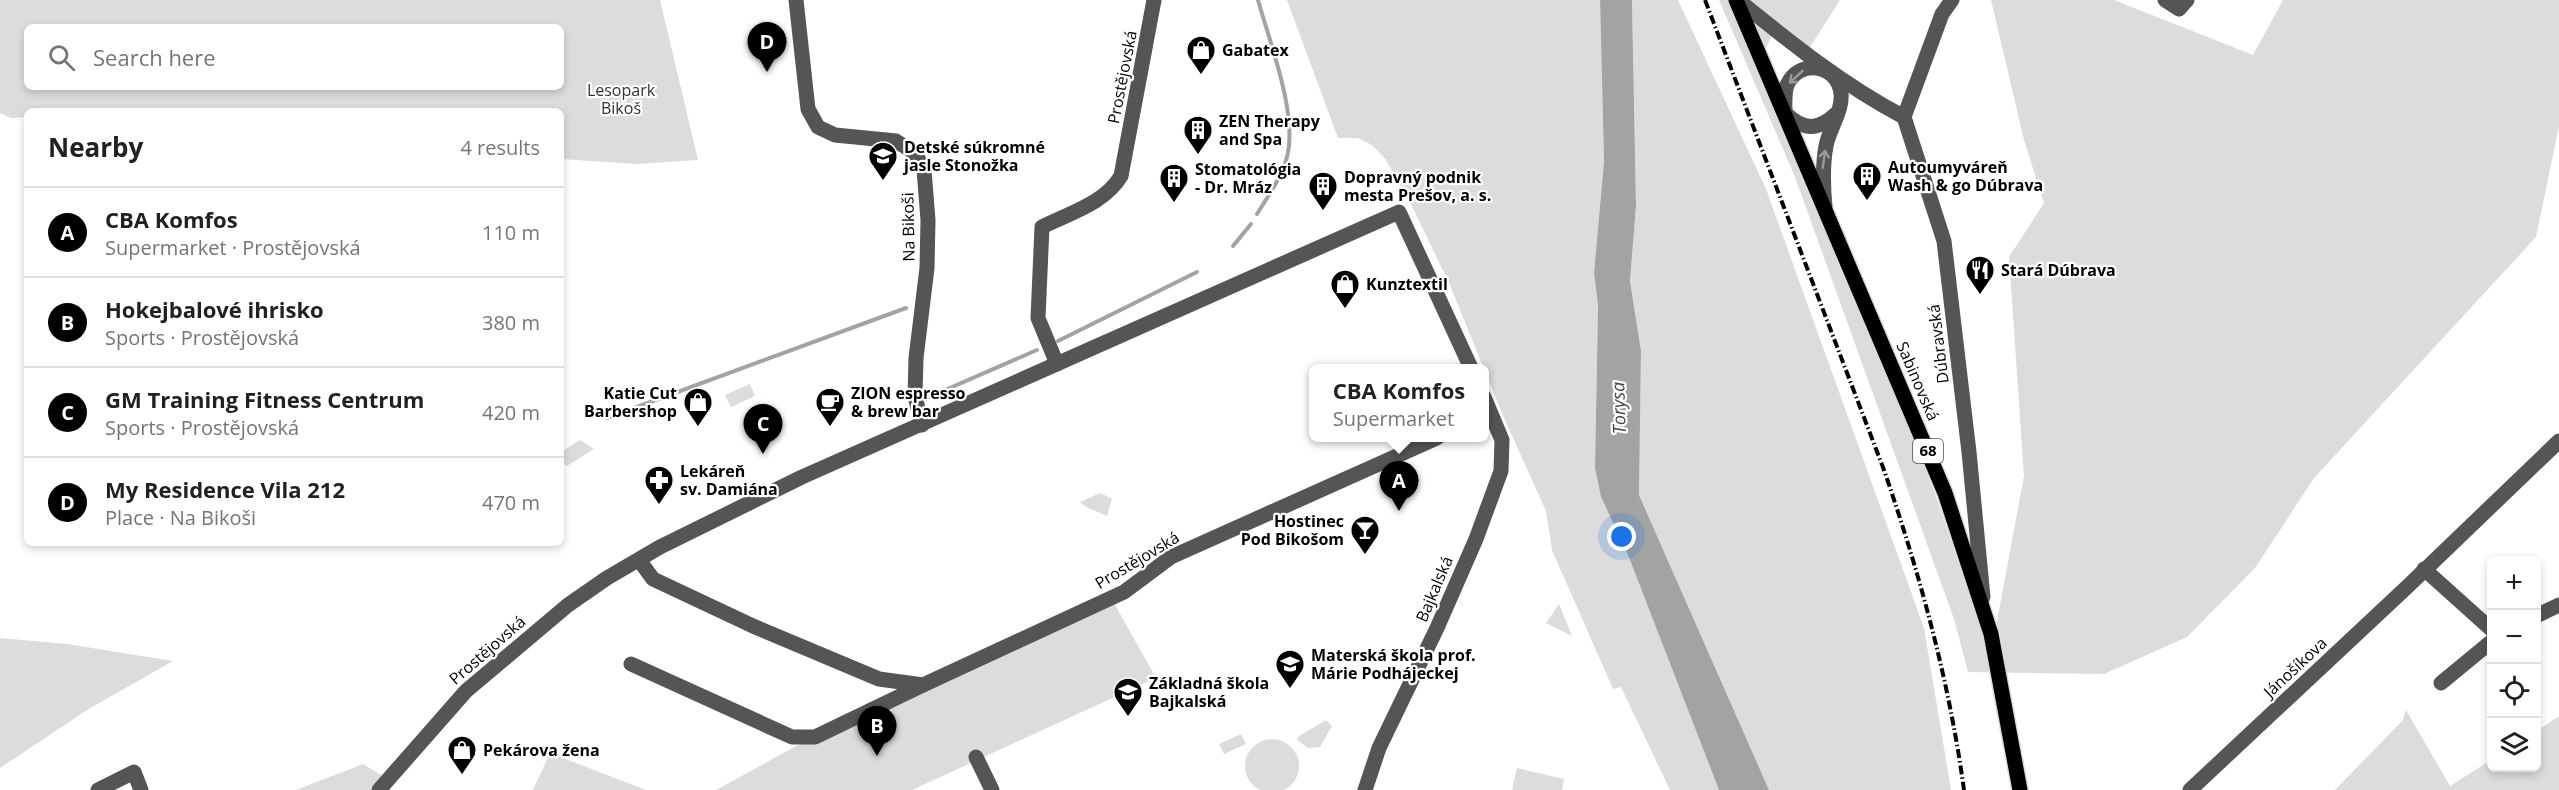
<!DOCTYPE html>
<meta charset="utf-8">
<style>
:root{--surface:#fff;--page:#f2f2f2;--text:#202124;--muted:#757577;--line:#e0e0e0;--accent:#000}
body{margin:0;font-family:"Open Sans",sans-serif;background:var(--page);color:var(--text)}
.controls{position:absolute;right:18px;bottom:18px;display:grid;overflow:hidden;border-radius:9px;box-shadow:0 3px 9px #0003}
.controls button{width:54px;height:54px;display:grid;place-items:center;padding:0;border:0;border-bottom:2px solid var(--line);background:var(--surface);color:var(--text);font:30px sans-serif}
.you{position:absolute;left:1622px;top:537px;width:21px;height:21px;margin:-15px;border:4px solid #fff;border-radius:50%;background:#1a73e8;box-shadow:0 0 0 9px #1a73e833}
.badge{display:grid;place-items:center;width:39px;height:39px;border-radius:50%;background:var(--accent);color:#fff;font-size:20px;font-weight:700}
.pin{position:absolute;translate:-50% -50px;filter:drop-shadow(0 2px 3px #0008)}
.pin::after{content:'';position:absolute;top:32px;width:21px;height:18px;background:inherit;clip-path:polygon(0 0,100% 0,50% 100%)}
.popup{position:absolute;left:1309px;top:364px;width:180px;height:78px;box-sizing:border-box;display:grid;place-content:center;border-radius:9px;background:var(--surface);filter:drop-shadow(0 2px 4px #0005);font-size:20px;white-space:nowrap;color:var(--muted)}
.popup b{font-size:22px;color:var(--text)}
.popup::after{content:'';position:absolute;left:50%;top:100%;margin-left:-12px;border:12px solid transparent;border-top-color:var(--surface)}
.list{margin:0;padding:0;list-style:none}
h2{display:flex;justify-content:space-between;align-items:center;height:78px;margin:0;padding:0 24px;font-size:26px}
h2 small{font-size:20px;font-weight:400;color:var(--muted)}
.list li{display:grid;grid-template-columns:39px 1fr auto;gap:18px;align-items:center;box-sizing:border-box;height:90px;padding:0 24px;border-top:2px solid var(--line)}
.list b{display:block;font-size:22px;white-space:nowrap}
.list p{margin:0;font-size:20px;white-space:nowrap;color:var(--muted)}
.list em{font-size:20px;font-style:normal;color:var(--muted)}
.icon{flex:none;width:33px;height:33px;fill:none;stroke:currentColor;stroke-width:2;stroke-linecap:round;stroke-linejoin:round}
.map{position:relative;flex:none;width:2559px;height:790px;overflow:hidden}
.search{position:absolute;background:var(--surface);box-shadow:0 3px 9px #0003;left:24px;top:24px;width:540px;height:66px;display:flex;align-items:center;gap:15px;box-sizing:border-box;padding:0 21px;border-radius:9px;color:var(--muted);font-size:22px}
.panel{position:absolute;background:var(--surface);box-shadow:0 3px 9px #0003;left:24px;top:108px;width:540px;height:438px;border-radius:9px}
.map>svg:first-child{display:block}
.green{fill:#dcdcdc;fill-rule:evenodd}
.water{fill:#a3a3a3}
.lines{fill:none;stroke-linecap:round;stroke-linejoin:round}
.stream{stroke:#a3a3a3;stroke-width:4}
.major-casing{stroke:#dbdbdb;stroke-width:18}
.minor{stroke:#555;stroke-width:15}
.major{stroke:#000;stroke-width:15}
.rail{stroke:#000;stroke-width:4;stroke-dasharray:9 3 1.5 3;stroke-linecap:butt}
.oneway{stroke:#999}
.labels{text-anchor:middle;stroke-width:4.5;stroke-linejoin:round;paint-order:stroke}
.shield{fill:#fff;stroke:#4c4c4c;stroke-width:1.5}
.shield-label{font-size:15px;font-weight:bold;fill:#000}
.poi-label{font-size:16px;font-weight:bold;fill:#000;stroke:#fff;text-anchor:start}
.street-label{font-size:16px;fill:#000;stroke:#fff}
.park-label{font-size:16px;fill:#333;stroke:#fff}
.water-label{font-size:18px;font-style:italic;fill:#444;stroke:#fff}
</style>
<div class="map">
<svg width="2559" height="790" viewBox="0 0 2559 790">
<rect width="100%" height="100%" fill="#fff"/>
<g class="green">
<path d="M0 0H660L698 160 637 164 561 159V111H27V117L11 118 0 113ZM27 27H561V87H27Z"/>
<polygon points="1287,0 1600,0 1604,161 1594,273 1598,305 1595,468 1601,497 1628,555 1719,790 1670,790 1621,687 1613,689 1552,550 1546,511 1504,418 1449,283 1412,206 1386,160 1372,145 1358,138 1338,138"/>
<polygon points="1632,0 1678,0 1766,189 1924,628 1951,790 1769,790 1639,495 1641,351 1630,281 1636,206"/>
<polygon points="1719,0 1840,0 1807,52 1775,29 1758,65 1933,488 1963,576 1970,574 1992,648 2024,476 2009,257 2044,203 2024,140 1991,0 2114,0 2253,55 2283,0 2559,0 2559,126 2536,237 2314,478 2255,568 2187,637 2104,674 1968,672 1954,619 1795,177"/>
<polygon points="750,384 755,396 731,407 725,395"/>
<polygon points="580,440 594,449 567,466 561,462 561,452"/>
<polygon points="1100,493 1112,499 1107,516 1086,507 1080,502"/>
<polygon points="1110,596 1156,678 912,790 716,790 798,745 809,742"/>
<polygon points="1559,604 1572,636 1546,623"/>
<polygon points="0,638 67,644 173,661 87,710 0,768"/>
<polygon points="2406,710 2450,786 2491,760 2492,768 2536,768 2537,731 2559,716 2559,790 2335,790 2403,720"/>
<polygon points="1326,720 1332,726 1320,747 1308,748 1297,740 1299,736"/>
<polygon points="1241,734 1246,744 1224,754 1219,744"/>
<circle cx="1272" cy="766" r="27"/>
<polygon points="550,753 646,790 533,790"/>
<polygon points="363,764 391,781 384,790 296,790"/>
<polygon points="1517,768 1564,779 1562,790 1512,790"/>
</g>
<polygon class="water" points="1600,0 1632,0 1636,206 1630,281 1641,351 1639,495 1769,790 1719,790 1628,555 1601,497 1595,468 1598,305 1594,273 1604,161"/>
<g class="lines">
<g class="stream">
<path d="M1257 214C1268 196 1282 177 1287 157 1298 115 1270 43 1258 0"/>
<polyline points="1233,246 1251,224"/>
<polyline points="1058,341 1197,272"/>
<polyline points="927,398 1037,350"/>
<polyline points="607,418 906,308"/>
</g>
<g class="major-casing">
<polyline id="major" points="1736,0 1945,493 1991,634 2020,790"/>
</g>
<g class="minor">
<polyline points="796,0 808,109 818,127 835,135 896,141 915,153 924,170 928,220 927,268 916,358 915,396 922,425"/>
<path d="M1738 0C1791 43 1843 85 1904 117"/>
<polyline points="1952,0 1942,14 1904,117 1944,241 1969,452 1983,597"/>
<polyline points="2165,0 2179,9 2187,0"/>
<path d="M1825 207C1823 186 1822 167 1826 146 1829 129 1843 111 1841 93 1837 64 1799 58 1787 85 1784 93 1785 104 1785 113 1804 131 1818 131 1837 113"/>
<path d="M1057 364 1038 318 1042 227C1070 213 1105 203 1121 176L1154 0"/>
<polyline points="639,560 653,579 753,626 879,679 923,685"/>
<polyline points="2424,569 2492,630"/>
<polyline points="2536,616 2559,605"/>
<polyline points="631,664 792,737 815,737 923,685 1124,592 1171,557 1437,438"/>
<polyline points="2441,683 2492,641"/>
<polyline points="976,757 992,790"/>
<polyline points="98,790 134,772 141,790"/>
<polyline points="379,790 466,691 568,605 607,578 660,547 802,477 1399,212 1471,368"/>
<polyline points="1365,790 1379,748 1437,628 1476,539 1501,471 1502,440 1484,397"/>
<polyline points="2190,790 2407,587 2559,441"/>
</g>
<use href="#major" class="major"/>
<path class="rail" d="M1705 0 1884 470C1920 575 1949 680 1964 790"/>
</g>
<defs><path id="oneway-shaft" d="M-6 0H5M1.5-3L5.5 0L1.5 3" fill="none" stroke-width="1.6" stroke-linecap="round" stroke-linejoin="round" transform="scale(1.5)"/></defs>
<g class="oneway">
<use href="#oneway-shaft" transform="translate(1796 77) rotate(137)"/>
<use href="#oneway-shaft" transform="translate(1824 159) rotate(-82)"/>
</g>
<defs>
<g id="shop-pin" transform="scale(1.5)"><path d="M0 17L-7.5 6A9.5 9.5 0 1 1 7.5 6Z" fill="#000" stroke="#fff"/><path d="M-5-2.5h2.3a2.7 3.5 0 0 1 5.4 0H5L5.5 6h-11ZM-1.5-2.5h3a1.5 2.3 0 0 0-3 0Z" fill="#fff"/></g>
<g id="building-pin" transform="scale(1.5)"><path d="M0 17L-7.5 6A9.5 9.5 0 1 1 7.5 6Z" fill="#000" stroke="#fff"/><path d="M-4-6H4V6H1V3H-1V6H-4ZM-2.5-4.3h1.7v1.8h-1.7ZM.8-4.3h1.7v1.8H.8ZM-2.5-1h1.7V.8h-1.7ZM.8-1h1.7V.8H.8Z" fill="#fff"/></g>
<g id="school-pin" transform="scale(1.5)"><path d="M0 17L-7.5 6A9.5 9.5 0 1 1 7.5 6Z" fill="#000" stroke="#fff"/><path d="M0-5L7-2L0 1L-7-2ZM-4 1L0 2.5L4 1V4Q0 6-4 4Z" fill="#fff"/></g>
<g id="restaurant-pin" transform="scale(1.5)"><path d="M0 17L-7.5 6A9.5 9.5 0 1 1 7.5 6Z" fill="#000" stroke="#fff"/><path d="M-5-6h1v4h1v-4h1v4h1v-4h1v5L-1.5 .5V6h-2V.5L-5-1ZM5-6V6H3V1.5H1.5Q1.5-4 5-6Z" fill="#fff"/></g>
<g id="cafe-pin" transform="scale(1.5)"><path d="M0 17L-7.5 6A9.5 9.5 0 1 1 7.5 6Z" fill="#000" stroke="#fff"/><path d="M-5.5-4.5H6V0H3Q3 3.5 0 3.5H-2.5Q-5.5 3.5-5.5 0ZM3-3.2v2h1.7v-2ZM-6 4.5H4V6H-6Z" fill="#fff"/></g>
<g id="pharmacy-pin" transform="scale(1.5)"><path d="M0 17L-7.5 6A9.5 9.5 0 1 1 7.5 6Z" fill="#000" stroke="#fff"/><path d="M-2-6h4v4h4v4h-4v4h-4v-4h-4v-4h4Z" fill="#fff"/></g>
<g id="bar-pin" transform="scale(1.5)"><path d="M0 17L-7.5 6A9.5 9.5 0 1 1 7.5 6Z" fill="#000" stroke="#fff"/><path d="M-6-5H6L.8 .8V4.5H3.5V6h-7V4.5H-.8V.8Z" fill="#fff"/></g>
</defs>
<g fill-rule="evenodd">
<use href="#shop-pin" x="1201" y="50"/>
<use href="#building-pin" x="1198" y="130"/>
<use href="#school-pin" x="883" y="156"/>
<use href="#building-pin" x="1867" y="176"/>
<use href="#building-pin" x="1174" y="178"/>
<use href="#building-pin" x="1323" y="186"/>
<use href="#restaurant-pin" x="1980" y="270"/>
<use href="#shop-pin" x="1345" y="284"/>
<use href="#shop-pin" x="698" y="402"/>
<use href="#cafe-pin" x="830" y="402"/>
<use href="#pharmacy-pin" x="659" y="480"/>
<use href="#bar-pin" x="1365" y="530"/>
<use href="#school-pin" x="1290" y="664"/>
<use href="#school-pin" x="1128" y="692"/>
<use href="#shop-pin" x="462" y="750"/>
</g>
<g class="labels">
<rect class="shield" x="1913" y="439" width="30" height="24" rx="4.5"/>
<g class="shield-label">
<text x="1928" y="456">68</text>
</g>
<g class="poi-label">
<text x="1222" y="56">Gabatex</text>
<text x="1219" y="127">ZEN Therapy<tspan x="1219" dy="18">and Spa</tspan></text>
<text x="904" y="153">Detské súkromné<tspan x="904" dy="18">jasle Stonožka</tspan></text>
<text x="1888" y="173">Autoumyváreň<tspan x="1888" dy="18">Wash &amp; go Dúbrava</tspan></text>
<text x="1195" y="175">Stomatológia<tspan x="1195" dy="18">- Dr. Mráz</tspan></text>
<text x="1344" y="183">Dopravný podnik<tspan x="1344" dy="18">mesta Prešov, a. s.</tspan></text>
<text x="2001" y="276">Stará Dúbrava</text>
<text x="1366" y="290">Kunztextil</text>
<text x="677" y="399" text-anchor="end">Katie Cut<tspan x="677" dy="18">Barbershop</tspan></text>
<text x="851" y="399">ZION espresso<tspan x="851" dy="18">&amp; brew bar</tspan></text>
<text x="680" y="477">Lekáreň<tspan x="680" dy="18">sv. Damiána</tspan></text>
<text x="1344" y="527" text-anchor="end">Hostinec<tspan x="1344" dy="18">Pod Bikošom</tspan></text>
<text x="1311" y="661">Materská škola prof.<tspan x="1311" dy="18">Márie Podhájeckej</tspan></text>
<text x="1149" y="689">Základná škola<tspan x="1149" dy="18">Bajkalská</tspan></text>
<text x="483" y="756">Pekárova žena</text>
</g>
<g class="street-label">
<text transform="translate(1122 77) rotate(-79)" y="6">Prostějovská</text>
<text transform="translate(908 227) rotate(-91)" y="6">Na Bikoši</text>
<text transform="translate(1938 344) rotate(-97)" y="6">Dúbravská</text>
<text transform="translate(1918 381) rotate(67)" y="6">Sabinovská</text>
<text transform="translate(1137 560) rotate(-31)" y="6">Prostějovská</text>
<text transform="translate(1434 589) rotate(-67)" y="6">Bajkalská</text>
<text transform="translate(487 650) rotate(-41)" y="6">Prostějovská</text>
<text transform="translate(2295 667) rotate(-43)" y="6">Jánošíkova</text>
</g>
<g class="park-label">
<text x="621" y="96">Lesopark<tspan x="621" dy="18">Bikoš</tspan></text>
</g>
<g class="water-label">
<text transform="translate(1619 408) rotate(-92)" y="6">Torysa</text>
</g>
</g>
</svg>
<div class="controls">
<button>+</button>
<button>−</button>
<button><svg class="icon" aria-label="locate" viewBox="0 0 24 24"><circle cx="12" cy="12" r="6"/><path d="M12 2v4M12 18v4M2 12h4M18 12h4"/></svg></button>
<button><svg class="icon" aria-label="layers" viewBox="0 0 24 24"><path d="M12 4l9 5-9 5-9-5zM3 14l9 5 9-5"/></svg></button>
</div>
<div class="you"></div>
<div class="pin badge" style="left:1399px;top:511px">A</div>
<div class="popup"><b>CBA Komfos</b>Supermarket</div>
<div class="pin badge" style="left:877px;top:756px">B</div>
<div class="pin badge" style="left:763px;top:454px">C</div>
<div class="pin badge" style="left:767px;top:72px">D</div>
<div class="search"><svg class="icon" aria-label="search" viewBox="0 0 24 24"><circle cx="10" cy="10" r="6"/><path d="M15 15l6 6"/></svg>Search here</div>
<section class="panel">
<h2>Nearby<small>4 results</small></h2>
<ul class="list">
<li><span class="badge">A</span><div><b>CBA Komfos</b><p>Supermarket · Prostějovská</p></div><em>110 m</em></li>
<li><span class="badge">B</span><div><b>Hokejbalové ihrisko</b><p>Sports · Prostějovská</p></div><em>380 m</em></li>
<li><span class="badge">C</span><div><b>GM Training Fitness Centrum</b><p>Sports · Prostějovská</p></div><em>420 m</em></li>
<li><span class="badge">D</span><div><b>My Residence Vila 212</b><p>Place · Na Bikoši</p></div><em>470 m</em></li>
</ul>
</section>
</div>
